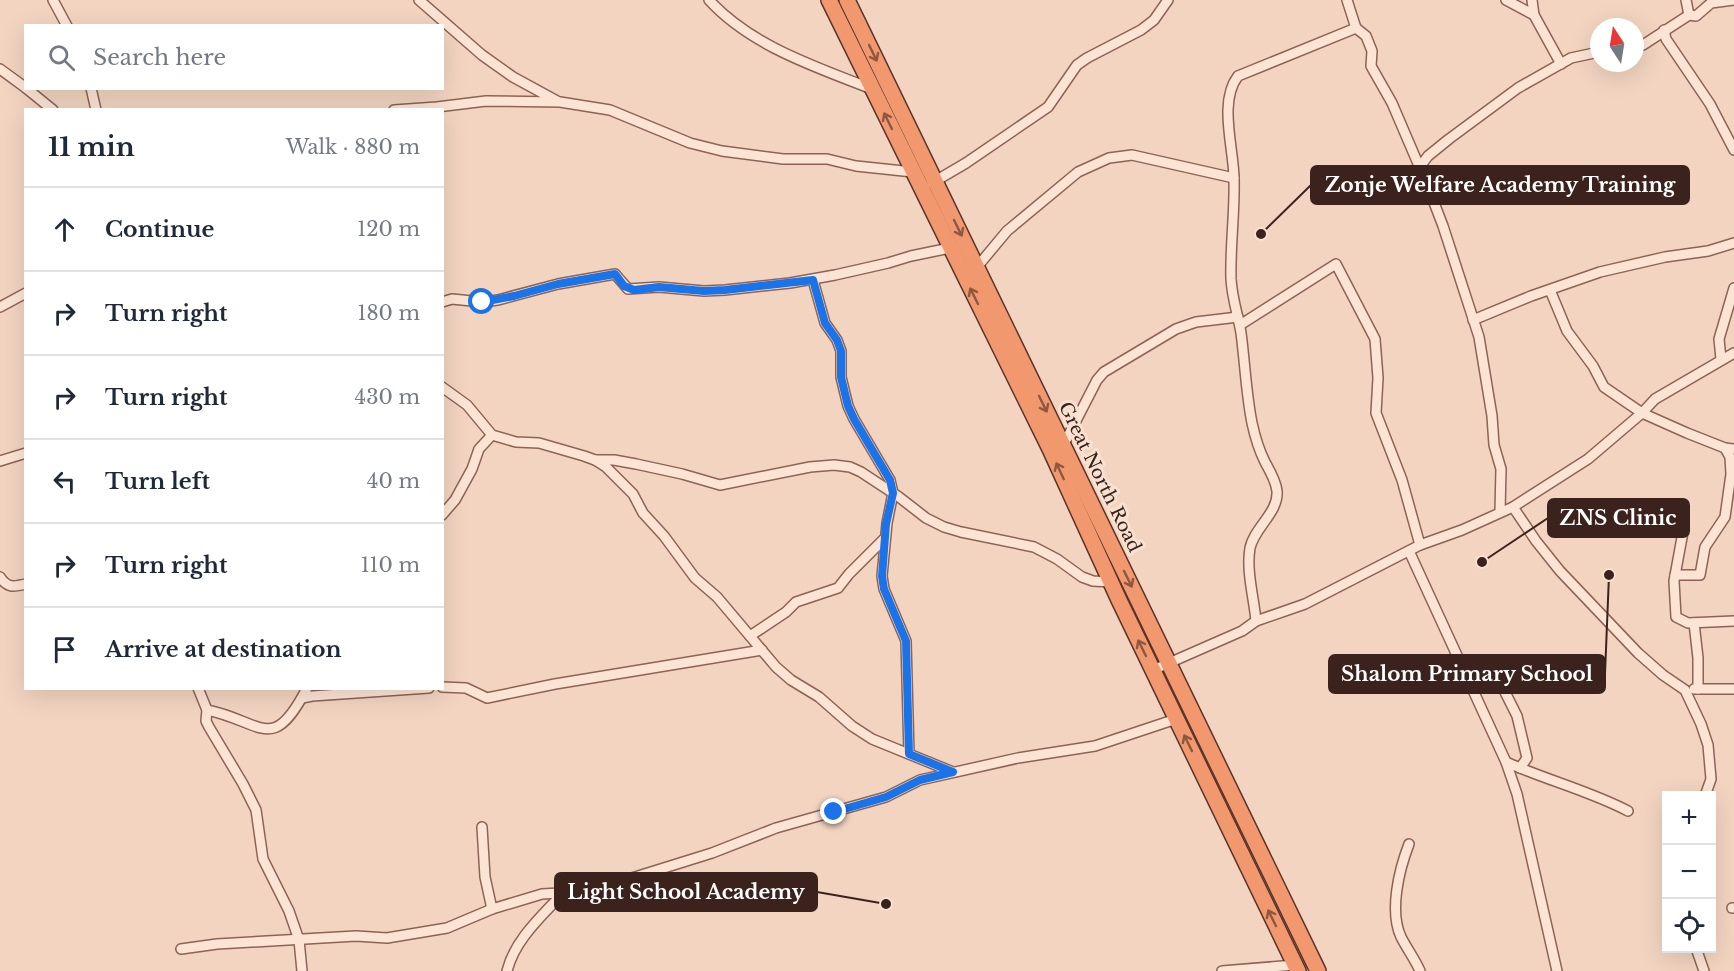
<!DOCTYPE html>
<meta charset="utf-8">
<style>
:root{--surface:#fff;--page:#f2f2f3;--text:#1f2937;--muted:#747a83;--line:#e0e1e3}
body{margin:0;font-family:"Libre Baskerville",serif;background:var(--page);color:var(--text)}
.controls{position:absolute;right:18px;bottom:18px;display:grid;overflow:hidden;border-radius:0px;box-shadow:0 6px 24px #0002}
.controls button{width:54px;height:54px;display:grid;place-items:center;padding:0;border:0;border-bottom:2px solid var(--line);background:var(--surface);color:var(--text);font:30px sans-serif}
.compass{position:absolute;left:1590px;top:18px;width:54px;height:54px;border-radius:50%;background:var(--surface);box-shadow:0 6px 24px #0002;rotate:348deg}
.stop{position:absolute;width:18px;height:18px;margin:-14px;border:4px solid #1a73e8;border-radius:50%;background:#fff}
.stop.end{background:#1a73e8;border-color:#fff;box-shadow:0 2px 6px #0008}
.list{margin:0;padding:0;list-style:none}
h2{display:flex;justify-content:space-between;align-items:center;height:78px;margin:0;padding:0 24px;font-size:26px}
h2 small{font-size:20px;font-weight:400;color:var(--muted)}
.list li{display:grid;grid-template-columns:39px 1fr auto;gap:18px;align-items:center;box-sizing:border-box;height:84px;padding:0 24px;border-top:2px solid var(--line)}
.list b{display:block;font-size:22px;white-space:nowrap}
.list em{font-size:20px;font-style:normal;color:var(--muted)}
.icon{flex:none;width:33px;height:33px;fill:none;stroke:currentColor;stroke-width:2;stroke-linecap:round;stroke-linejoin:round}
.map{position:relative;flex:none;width:1734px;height:971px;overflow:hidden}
.search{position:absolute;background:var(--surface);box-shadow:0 6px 24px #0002;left:24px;top:24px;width:420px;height:66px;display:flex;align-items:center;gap:15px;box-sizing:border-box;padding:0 21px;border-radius:0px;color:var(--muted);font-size:22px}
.panel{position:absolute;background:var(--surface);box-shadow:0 6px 24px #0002;left:24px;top:108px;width:420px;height:582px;border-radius:0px}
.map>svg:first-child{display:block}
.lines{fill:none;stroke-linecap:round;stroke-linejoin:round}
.minor-casing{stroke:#8d6356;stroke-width:12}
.trunk-casing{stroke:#5a332b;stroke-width:18}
.minor{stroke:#fce4d4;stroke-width:9}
.trunk{stroke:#f1986e;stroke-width:15}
.oneway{stroke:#8d5741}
.route{stroke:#1a73e8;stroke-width:8}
.labels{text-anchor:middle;stroke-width:6;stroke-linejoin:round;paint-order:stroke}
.street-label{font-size:18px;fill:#3b221c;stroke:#f8e1d0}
.leader{fill:none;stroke:#3b221c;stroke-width:2}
.callout-dot{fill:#3b221c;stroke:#f8e1d0;stroke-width:2}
.callout{fill:#3b221c;stroke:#3b221c;stroke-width:2}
.callout-label{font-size:20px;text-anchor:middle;font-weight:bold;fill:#fff}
</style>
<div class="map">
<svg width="1734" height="971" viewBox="0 0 1734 971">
<rect width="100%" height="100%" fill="#f2d4c0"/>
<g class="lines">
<g class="minor-casing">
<g id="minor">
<polyline points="53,0 67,26"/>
<polyline points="419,0 482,55 513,77 557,101"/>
<path d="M709 0C751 46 816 67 872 89"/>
<polyline points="1347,0 1356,28 1366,36 1372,51 1371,66 1392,103 1428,187 1443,226 1479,337 1492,416 1494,445 1501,469 1500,512"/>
<polyline points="1506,0 1534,15 1561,64"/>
<polyline points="1532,0 1534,15"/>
<polyline points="1686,0 1689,15"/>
<polyline points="1664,30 1666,39 1710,104 1734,150"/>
<polyline points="1635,47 1643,45 1689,15 1696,16 1711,3 1734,0"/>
<polyline points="0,69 26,88"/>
<polyline points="26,88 53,110"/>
<polyline points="91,88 96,110"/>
<polyline points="394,110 437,107 486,101 560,102 610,110 690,143 722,151 783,159 827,159 856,166 913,172"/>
<polyline points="1419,168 1428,156 1449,139 1518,88 1571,58 1599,52"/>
<polyline points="932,183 966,163 1048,107 1077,65 1087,58 1141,30 1154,20 1168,0"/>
<polyline points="977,267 1007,231 1078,172 1109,158 1132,155 1234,178"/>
<polyline points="813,280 825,323 837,340 841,351 841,377 848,406 854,419 890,480 893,493 887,523 882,576 884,589 906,641 909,754"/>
<polyline points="1550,290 1567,331 1593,366 1604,387 1642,413 1687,433 1725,448 1734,449"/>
<polyline points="442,302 452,299 482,302 498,300 558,284 615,274 628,289 659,287 704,291 725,290 790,283 835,275 888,263 911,256 950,248"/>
<polyline points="0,307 26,293"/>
<polyline points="1473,320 1531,296 1600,272 1665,257 1708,251 1734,243"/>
<polyline points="1240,325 1336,264 1375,339 1378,378 1376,413 1402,480 1420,545"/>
<polyline points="1721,359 1719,339 1734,288"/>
<polyline points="442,387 467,405 492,435 516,442 539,443 584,456 595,460 606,467 633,494 643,513 664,536 695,578 717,597 776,667 791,680 819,697 852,726 872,739 953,772"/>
<polyline points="1063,446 1097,380 1104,372 1176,329 1196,322 1238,317"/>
<polyline points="595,460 614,460 636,464 682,474 720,485 810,467 834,465 850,467 861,472 899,497 926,518 944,527 961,532 1034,547 1057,559 1082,577 1093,581 1111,582"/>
<polyline points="0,461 26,453"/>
<polyline points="1513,507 1536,541 1560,571 1638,653 1663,675 1685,690 1701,724 1708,745 1711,779 1705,796"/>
<polyline points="442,515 455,500 472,469 479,449 492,435"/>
<polyline points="1683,532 1674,581 1676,617 1688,623 1734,621"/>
<polyline points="1409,551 1506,762 1517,794 1557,971"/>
<polyline points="1675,575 1700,575 1705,547 1725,517 1731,474 1730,457 1725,448"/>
<path d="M0 577C7 588 13 587 26 584"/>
<path d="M1256 621C1254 598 1246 571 1250 548 1254 528 1279 512 1277 491 1276 481 1270 471 1265 462 1259 450 1255 437 1252 423 1246 393 1245 363 1241 333 1238 315 1232 298 1231 279 1230 246 1235 212 1234 179 1234 149 1218 102 1238 76L1356 28"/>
<polyline points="1694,623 1698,658 1698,689"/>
<polyline points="750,636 786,612 796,602 838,588 849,574 885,538"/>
<polyline points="1493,668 1517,716 1527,758 1520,768"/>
<polyline points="1153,670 1242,631 1256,621 1305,604 1420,545 1462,530 1513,507 1588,459 1642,413 1655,399 1734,353"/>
<polyline points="442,687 466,688 487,698 555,684 762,650"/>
<polyline points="198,688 207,710 206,721 209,727 243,784 256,810 263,859 289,911 299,940 302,971"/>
<polyline points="1694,689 1734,689"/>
<polyline points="302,698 312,696 429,688"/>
<path d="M207 710C262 721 272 756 307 688"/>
<path d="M1506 762C1546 780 1590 791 1628 811"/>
<polyline points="482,827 485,877 492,909"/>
<path d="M1409 844C1399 870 1389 911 1401 937 1407 949 1415 959 1420 971"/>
<polyline points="1732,908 1734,908"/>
<polyline points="1696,948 1704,971"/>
<polyline points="181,949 217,944 356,936 387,938 447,928 492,909 542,894 577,892 619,882 712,853 776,828 886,797 920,780 1018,758 1095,746 1176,719"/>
<path d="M507 971C515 939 542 916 563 893"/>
<polyline points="1222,971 1295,965"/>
</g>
</g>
<g class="trunk-casing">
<g id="trunk">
<polyline points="829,0 1050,449 1119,600 1298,971"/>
<polyline points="847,0 1318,971"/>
</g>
</g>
<use href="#minor" class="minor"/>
<use href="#trunk" class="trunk"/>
</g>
<defs><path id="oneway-shaft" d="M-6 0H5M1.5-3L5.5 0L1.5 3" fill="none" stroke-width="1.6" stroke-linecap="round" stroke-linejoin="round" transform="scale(1.5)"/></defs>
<g class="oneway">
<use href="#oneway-shaft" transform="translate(873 53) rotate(64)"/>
<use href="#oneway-shaft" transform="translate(888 121) rotate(-116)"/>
<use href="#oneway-shaft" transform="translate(958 228) rotate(64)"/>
<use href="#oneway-shaft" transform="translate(974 296) rotate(-116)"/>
<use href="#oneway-shaft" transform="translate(1043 404) rotate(64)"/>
<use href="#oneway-shaft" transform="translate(1060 471) rotate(-115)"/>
<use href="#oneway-shaft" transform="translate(1128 579) rotate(64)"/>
<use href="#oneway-shaft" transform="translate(1142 648) rotate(-116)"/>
<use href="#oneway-shaft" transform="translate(1188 743) rotate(-116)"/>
<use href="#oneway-shaft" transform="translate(1272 918) rotate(-116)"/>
</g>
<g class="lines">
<polyline class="route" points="482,302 514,296 558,284 615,274 624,286 634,290 659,287 704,291 725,290 813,280 825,323 837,340 841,351 841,377 848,406 854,419 890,480 893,493 886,524 882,576 884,589 906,641 909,754 953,772 920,780 886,797 834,812"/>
</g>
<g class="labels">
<g class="street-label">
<text transform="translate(1100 477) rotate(64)" y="6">Great North Road</text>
</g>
</g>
<path class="leader" d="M1261 234L1311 185M1482 562L1548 518M1609 575L1605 674M886 904L817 892"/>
<g class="callout-dot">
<circle cx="1261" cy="234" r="6"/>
<circle cx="1482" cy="562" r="6"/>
<circle cx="1609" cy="575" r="6"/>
<circle cx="886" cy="904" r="6"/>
</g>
<g class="callout">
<rect x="1311" y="166" width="378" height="38" rx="6"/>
<rect x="1548" y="499" width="141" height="38" rx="6"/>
<rect x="1329" y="655" width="276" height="38" rx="6"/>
<rect x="555" y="873" width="262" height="38" rx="6"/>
</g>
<g class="callout-label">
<text x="1500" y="192">Zonje Welfare Academy Training</text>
<text x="1618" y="525">ZNS Clinic</text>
<text x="1467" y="681">Shalom Primary School</text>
<text x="686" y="899">Light School Academy</text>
</g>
</svg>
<div class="controls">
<button>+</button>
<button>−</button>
<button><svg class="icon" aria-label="locate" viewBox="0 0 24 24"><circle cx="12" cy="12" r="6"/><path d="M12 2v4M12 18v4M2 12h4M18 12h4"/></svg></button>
</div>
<svg class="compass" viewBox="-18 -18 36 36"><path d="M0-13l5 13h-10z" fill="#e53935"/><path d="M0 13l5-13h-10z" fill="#747a83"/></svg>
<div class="stop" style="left:482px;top:302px"></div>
<div class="stop end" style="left:834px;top:812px"></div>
<div class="search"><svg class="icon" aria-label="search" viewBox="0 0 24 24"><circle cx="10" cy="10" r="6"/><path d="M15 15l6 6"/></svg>Search here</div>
<section class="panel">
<h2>11 min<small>Walk · 880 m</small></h2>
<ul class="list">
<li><svg class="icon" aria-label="ahead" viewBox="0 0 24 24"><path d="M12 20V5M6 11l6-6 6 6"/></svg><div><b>Continue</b></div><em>120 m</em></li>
<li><svg class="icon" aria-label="right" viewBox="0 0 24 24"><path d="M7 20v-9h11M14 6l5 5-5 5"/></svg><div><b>Turn right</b></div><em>180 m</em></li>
<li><svg class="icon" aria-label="right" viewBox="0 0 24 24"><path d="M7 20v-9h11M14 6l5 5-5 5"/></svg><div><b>Turn right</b></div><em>430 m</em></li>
<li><svg class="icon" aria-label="left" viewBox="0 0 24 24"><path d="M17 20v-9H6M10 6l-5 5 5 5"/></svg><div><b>Turn left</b></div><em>40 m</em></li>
<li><svg class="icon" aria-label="right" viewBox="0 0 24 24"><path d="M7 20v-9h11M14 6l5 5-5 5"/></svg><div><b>Turn right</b></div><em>110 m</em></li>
<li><svg class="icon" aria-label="arrive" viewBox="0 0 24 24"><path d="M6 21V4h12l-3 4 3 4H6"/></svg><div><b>Arrive at destination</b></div></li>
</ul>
</section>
</div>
